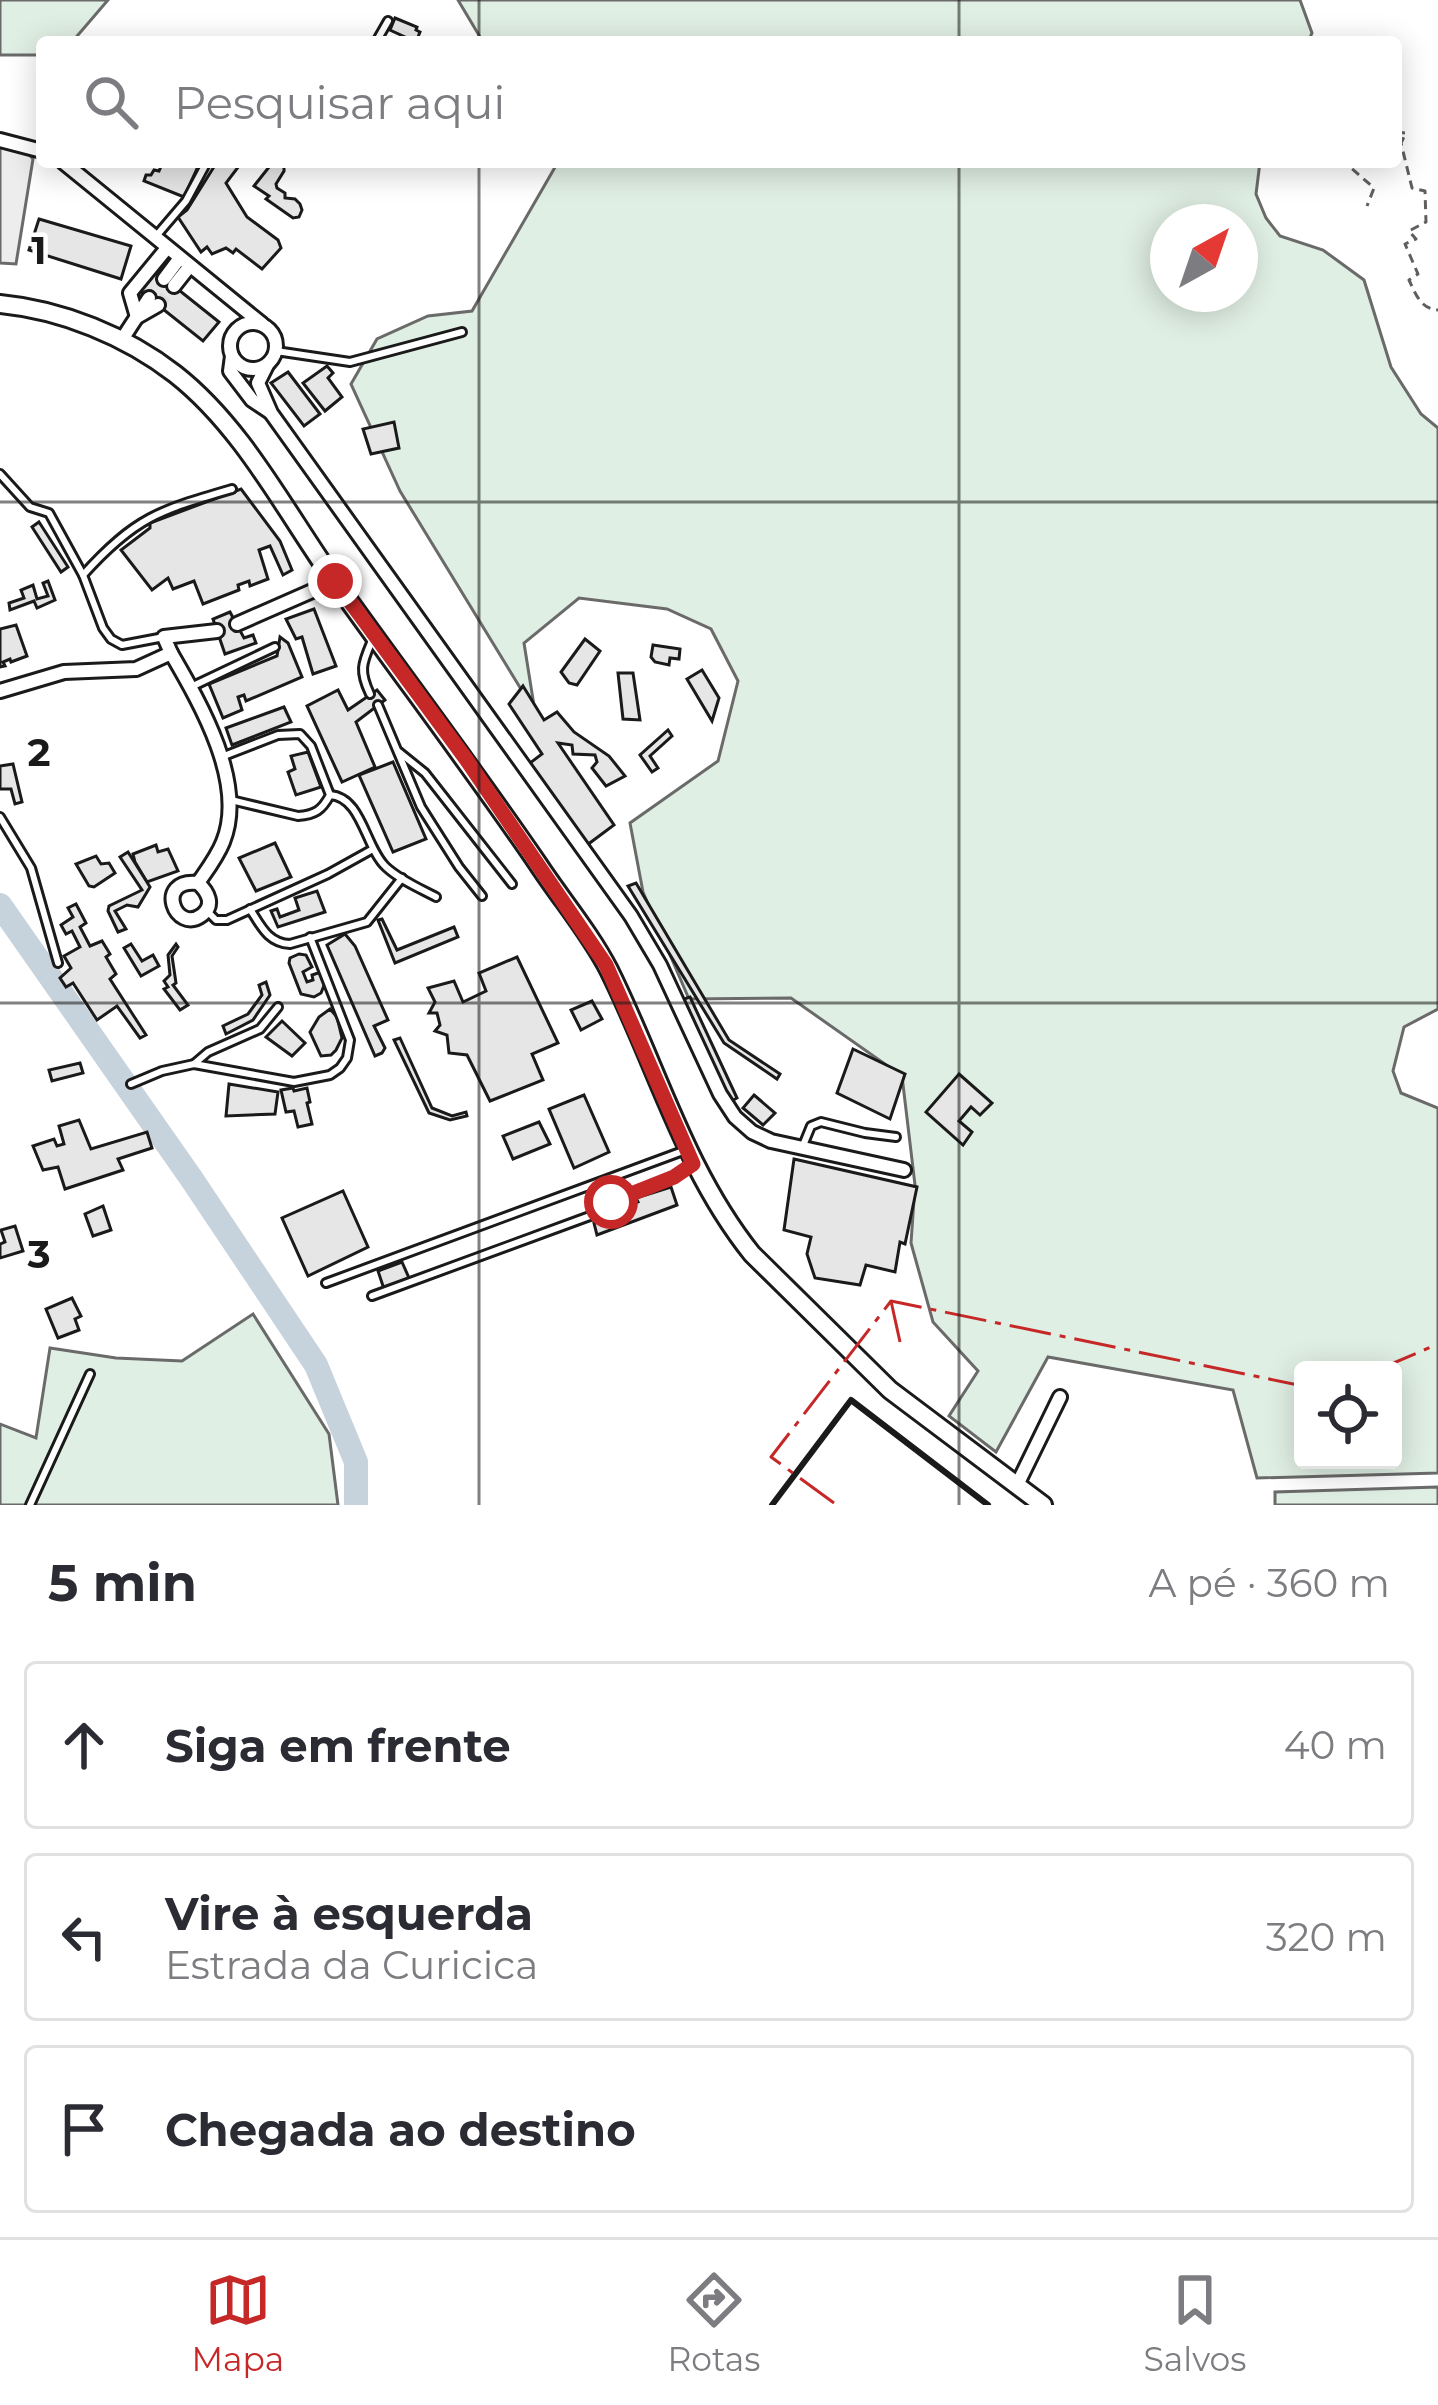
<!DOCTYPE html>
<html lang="pt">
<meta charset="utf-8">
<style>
:root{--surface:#fff;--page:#f2f2f3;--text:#2b2b33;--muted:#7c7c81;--line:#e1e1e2;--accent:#c62828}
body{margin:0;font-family:Montserrat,sans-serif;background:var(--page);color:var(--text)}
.controls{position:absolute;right:36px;bottom:36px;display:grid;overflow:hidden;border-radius:12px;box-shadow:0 6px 30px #0003}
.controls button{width:108px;height:108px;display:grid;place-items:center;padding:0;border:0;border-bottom:3px solid var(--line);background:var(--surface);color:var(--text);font:60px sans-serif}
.compass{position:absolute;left:1150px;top:204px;width:108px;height:108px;border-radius:50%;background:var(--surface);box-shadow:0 6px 30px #0003;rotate:40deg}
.stop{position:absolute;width:36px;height:36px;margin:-27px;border:9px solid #c62828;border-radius:50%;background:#fff}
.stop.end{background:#c62828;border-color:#fff;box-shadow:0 3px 12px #0008}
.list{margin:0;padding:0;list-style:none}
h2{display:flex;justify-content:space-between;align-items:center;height:156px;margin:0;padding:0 48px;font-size:51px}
h2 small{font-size:39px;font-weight:400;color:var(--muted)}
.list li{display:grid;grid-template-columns:78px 1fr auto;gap:36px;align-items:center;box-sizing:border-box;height:168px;margin:0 24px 24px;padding:0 24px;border:3px solid var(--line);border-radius:12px}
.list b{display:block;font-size:45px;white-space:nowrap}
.list p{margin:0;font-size:39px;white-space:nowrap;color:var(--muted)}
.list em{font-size:39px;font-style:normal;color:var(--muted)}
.icon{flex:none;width:66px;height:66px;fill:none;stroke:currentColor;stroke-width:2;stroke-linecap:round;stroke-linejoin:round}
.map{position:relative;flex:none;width:1438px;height:1505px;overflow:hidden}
.search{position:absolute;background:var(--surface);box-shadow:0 6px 30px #0003;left:36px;right:36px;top:36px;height:132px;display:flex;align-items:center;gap:30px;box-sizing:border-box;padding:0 42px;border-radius:12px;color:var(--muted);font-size:45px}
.sheet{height:732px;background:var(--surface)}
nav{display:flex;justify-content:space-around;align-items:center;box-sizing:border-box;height:168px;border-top:3px solid var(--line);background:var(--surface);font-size:33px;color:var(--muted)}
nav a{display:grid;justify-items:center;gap:6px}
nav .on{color:var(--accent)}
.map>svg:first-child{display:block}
.green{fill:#e0efe3;stroke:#6a6a6a;stroke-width:3;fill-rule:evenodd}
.parking{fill:#ededed;stroke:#6a6a6a;stroke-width:3}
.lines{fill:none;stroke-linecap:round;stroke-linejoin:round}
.river{stroke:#c6d2dc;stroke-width:24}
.building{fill:#e6e6e6;stroke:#1a1a1a;stroke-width:3}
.minor-tunnel{stroke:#ddd;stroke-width:12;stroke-dasharray:12 6;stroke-linecap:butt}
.service-casing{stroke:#1a1a1a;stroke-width:12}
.minor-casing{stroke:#1a1a1a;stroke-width:18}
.tertiary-casing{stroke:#1a1a1a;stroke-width:22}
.path{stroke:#5f5f5f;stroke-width:3;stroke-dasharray:9 6;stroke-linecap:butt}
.service{stroke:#fff;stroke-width:6}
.minor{stroke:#fff;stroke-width:12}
.tertiary{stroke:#fff;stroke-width:16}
.wall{stroke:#1a1a1a;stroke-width:6}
.power{stroke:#c62828;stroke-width:3;stroke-dasharray:42 9 6 9;stroke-linecap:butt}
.route{stroke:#c62828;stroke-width:15}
.grid{fill:none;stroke:#1a1a1a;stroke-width:3;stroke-opacity:0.55}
.grid-label{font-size:39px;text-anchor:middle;font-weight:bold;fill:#1a1a1a;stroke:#fff;stroke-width:9;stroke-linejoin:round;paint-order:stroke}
</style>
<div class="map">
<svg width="1438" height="1505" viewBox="0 0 1438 1505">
<rect width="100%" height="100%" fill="#fff"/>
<g class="green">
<polygon points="0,0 108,0 72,42 42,42 42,55 0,55"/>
<polygon points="458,0 1300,0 1312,33 1308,42 483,42"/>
<path d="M558 162H1260L1256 194 1266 218 1280 236 1323 250 1364 280 1391 367 1421 414 1438 428V1009L1404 1027 1393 1071 1401 1093 1438 1108V1473L1257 1478 1233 1390 1048 1357 996 1452 949 1416 978 1371 933 1322 911 1243 915 1185 902 1076 791 998 689 999 643 892 630 823 718 761 738 681 711 629 667 609 579 598 524 643 535 712 400 491 351 384 377 339 428 316 472 311ZM1168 222H1240V294H1168ZM1303 1370H1393V1460H1303Z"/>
<polygon points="253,1314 329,1434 338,1505 0,1505 0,1424 36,1438 50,1348 116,1358 182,1361"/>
<polygon points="1438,1487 1438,1505 1275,1505 1275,1492"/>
</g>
<polygon class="parking" points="0,144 24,148 33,159 16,264 0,263"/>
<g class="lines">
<polyline class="river" points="0,905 191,1178 316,1365 356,1462 356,1505"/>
</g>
<g class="building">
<polygon points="395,18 417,27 416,30 420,32 416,42 390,30"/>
<polygon points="163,162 200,162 184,197 144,181 146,175 151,175 154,170 159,171"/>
<polygon points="217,162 242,162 226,183 247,217 278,240 281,248 262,269 236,249 233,253 226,248 212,254 207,247 201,252 178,217 187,210"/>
<polygon points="273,162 284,162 284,171 276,184 277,188 285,193 285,198 295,199 300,204 302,210 299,217 293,218 266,199 269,196 254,186"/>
<polygon points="39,219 131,246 121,279 29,250"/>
<polygon points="155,271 219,322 203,341 139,290"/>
<polygon points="327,366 333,373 328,378 342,397 325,411 303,383"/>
<polygon points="288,372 320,414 304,426 271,383"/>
<polygon points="394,422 399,448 371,454 363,429"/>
<polygon points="241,489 280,541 292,570 283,575 270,546 259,550 268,579 250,586 249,581 238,585 239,590 203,604 194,581 173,589 168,578 152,590 121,550 150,528 150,523"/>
<polygon points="39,522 68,567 61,572 32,527"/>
<polygon points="48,581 55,600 37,608 34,601 10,610 9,603 24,598 21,590 33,585 37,599 48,596 43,583"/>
<polygon points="314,609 336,666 313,674 302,637 296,639 286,619"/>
<polygon points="230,612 244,638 253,635 256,643 225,654 213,619"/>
<polygon points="16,625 27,656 11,662 10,659 3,662 5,666 0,667 0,629"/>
<polygon points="280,637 288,643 302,677 246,701 244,695 238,697 242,710 223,718 209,684 277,656"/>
<polygon points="585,639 600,651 577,685 569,683 561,672"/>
<polygon points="653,645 680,649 679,659 670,658 669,665 655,662 651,657"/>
<polygon points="702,670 719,698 712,721 687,679"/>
<polygon points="618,673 633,673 640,720 623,719"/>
<polygon points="523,686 544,720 557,712 574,732 609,756 625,776 606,786 592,768 597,762 595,755 573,754 572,745 558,743 614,825 587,845 530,763 542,754 509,704"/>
<polygon points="338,690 348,710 377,690 385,700 356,722 375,767 342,782 307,706"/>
<polygon points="284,707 291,722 232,745 226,728"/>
<polygon points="668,730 672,736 650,756 658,768 652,772 640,755"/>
<polygon points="308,752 321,787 296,795 288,772 295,769 291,756"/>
<polygon points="393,762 426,839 393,852 359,775"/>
<polygon points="13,764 22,802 15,804 11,789 0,789 0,766"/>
<polygon points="275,843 291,877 256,891 239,858"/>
<polygon points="156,845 158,852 168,849 178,871 147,882 135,862 133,854"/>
<polygon points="128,852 150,887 138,907 127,905 115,911 126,929 118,932 108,911 109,906 142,890 120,857"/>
<polygon points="96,856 101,864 109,863 115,873 94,887 89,886 76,864"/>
<polygon points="636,883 729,1040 780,1074 777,1079 724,1043 628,886"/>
<polygon points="317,891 325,912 278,927 271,911 277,909 280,917 299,910 295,898"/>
<polygon points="76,904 86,923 80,927 90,946 102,941 110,954 106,957 116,974 110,979 146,1035 140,1038 117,1006 97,1020 73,983 66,987 60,978 71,968 64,956 80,947 72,931 66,934 61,925 73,917 68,908"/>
<polygon points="382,919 397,950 454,927 458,937 395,963 378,920"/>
<polygon points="345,934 355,946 388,1020 374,1026 385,1048 382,1053 375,1056 327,945"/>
<polygon points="131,944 142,961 153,955 159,966 141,976 124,948"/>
<polygon points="176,944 178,947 172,956 176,983 173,985 188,1005 180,1010 164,989 168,987 164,981 170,975 168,955"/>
<polygon points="299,954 306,955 312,967 303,972 307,982 313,980 312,975 321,972 325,983 321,993 314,997 301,994 289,963 290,958"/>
<polygon points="517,957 558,1043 532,1054 543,1080 490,1101 467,1055 449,1053 447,1035 435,1031 440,1025 437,1013 429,1013 435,1002 428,988 454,981 463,1002 486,991 479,973"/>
<polygon points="266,982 270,995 253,1020 226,1034 223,1026 248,1014 262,995 259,985"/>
<polygon points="690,997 737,1098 730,1102 684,999"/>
<polygon points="592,1001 602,1019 581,1030 571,1010"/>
<polygon points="330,1009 337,1017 342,1038 336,1050 331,1055 321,1056 310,1032 319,1017"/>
<polygon points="282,1021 305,1043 292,1056 266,1037"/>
<polygon points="400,1038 432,1108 452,1116 466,1112 467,1116 450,1120 429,1113 394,1040"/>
<polygon points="853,1049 905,1074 890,1119 837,1093"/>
<polygon points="80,1063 83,1073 52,1081 49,1070"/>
<polygon points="959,1074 992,1103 980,1115 971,1107 959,1121 972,1132 963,1145 926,1112"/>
<polygon points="229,1084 278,1092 275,1114 226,1116"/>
<polygon points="293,1088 294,1091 307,1088 310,1102 307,1103 312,1124 298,1127 294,1111 286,1112 281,1090"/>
<polygon points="584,1095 609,1152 574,1168 549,1109"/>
<polygon points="754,1095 775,1113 763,1125 743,1108"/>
<polygon points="79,1120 91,1149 147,1132 152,1148 118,1159 123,1170 65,1189 58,1167 43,1170 33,1146 54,1139 57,1146 64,1144 59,1126"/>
<polygon points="539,1122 550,1144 513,1159 503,1136"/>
<polygon points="794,1159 917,1187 905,1244 900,1242 895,1272 866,1265 860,1285 815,1278 807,1254 811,1237 784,1230"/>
<polygon points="671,1187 677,1205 597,1235 594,1223 622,1214 619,1209 638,1202 636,1198"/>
<polygon points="343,1191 368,1247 308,1276 282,1218"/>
<polygon points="103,1206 111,1230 93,1236 85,1214"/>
<polygon points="15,1226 23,1251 0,1258 0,1244 5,1242 1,1230"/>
<polygon points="402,1262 409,1278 384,1289 378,1271"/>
<polygon points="72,1298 81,1316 75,1319 79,1330 58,1338 46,1309"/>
</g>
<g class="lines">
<polyline class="minor-tunnel" points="158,305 174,286"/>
<g class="service-casing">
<g id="service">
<polyline points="376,42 388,21"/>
<polyline points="157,235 186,201 207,162"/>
<polyline points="276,351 350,362 462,332"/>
<polyline points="0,474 30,507 49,513 83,575 103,628 111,639 122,645 164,637"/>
<path d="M83 575C135 517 160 510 232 489"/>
<polyline points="191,687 275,647"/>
<path d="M370 694C358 669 363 662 373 638"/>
<polyline points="378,705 421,807 459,867 482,896"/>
<polyline points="399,752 425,773 512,884"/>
<path d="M224 756 278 735 300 734 311 746 330 795C322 810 315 815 298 816L231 800"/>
<path d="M330 795C362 797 365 847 386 867 400 880 419 888 436 897"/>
<polyline points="0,817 31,868 58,963"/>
<path d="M250 909C261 926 268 943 290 944L367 922 402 878"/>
<polyline points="207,911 216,920 227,920 328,874 373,849"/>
<polyline points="194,1064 208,1052 260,1029 278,1007"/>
<polyline points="131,1084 162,1071 194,1064 294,1082 330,1075 340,1068 347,1058 350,1040 310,937"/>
<polyline points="802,1148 811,1126 821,1122 865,1133 896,1137"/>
<polyline points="326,1283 683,1151"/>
<polyline points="372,1296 598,1213 615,1199 674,1177 690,1166"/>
<polyline points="30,1505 90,1374"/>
</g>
</g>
<g class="minor-casing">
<g id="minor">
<polyline points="0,140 42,151"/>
<polyline points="63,162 262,324"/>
<polyline points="164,279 179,259"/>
<polyline points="174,286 189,267"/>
<polyline points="158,305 137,317 130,293 167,248"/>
<circle cx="253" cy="346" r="23"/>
<polyline points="121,341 149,298"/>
<polyline points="232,356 230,371 252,400 270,412"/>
<polyline points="267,365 258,383 271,413 631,916 660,965 720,1094 735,1117 752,1132 771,1141 904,1170"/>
<polyline points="237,624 335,581"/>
<polyline points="171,653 164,637 217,631"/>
<path d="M0 691 64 672 136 669 171 653C200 703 247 783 223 842 217 857 207 870 198 883 154 878 175 935 202 915 215 905 208 892 198 883"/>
<polyline points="1017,1485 1060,1397"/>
</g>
</g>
<g class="tertiary-casing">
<path id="tertiary" d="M0 304C62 310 126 336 175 374 244 428 286 513 336 583 403 677 473 769 538 864 561 899 590 933 609 970 657 1066 684 1169 752 1254L890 1390 1043 1505"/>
</g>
<g class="path">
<path d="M1396 132 1406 133 1401 143 1412 188 1425 191 1426 222 1409 231 1416 239 1405 244 1418 274 1409 280C1416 295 1421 309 1438 310"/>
<polyline points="1302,162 1306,165 1325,162"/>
<polyline points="1339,162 1350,167 1374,188 1367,206"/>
</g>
<use href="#service" class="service"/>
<use href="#minor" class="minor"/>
<use href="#tertiary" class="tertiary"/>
<polyline class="wall" points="772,1505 851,1400 988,1505"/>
<g class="power">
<polyline points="891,1301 900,1342"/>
<polyline points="1377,1370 1438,1344"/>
<polyline points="834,1503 771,1457 891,1301 1303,1386"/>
</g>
</g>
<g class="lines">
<polyline class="route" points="335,581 466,759 606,965 693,1164 674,1177 611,1202"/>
</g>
<path class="grid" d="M479 0V42M959 0V42M479 162V1505M959 162V1505M0 502H1438M0 1003H1438"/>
<g class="grid-label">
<text x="39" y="264">1</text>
<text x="39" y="766">2</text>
<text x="39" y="1268">3</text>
</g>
</svg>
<div class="controls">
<button><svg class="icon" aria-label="locate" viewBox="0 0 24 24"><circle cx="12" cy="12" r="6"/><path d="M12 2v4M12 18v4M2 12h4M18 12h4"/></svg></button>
</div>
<svg class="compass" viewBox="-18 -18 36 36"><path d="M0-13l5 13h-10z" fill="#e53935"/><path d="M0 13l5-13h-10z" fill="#7c7c81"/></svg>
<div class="stop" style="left:611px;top:1202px"></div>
<div class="stop end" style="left:335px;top:581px"></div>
<div class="search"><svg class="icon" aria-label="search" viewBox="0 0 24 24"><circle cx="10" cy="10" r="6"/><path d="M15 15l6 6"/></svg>Pesquisar aqui</div>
</div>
<section class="sheet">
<h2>5 min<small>A pé · 360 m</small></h2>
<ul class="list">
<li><svg class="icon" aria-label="ahead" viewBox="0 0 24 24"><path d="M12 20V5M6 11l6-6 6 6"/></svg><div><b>Siga em frente</b></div><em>40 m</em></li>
<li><svg class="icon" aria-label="left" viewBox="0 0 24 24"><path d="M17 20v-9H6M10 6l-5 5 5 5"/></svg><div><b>Vire à esquerda</b><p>Estrada da Curicica</p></div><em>320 m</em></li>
<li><svg class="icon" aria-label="arrive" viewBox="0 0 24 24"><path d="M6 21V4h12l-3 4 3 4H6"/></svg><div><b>Chegada ao destino</b></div></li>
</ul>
</section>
<nav>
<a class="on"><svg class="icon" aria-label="map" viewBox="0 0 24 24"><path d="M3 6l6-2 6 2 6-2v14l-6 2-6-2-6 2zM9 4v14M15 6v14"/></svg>Mapa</a>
<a><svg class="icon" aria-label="directions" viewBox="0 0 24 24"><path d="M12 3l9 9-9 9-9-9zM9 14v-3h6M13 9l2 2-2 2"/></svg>Rotas</a>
<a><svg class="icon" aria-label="saved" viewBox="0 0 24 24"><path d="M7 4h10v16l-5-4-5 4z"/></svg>Salvos</a>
</nav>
